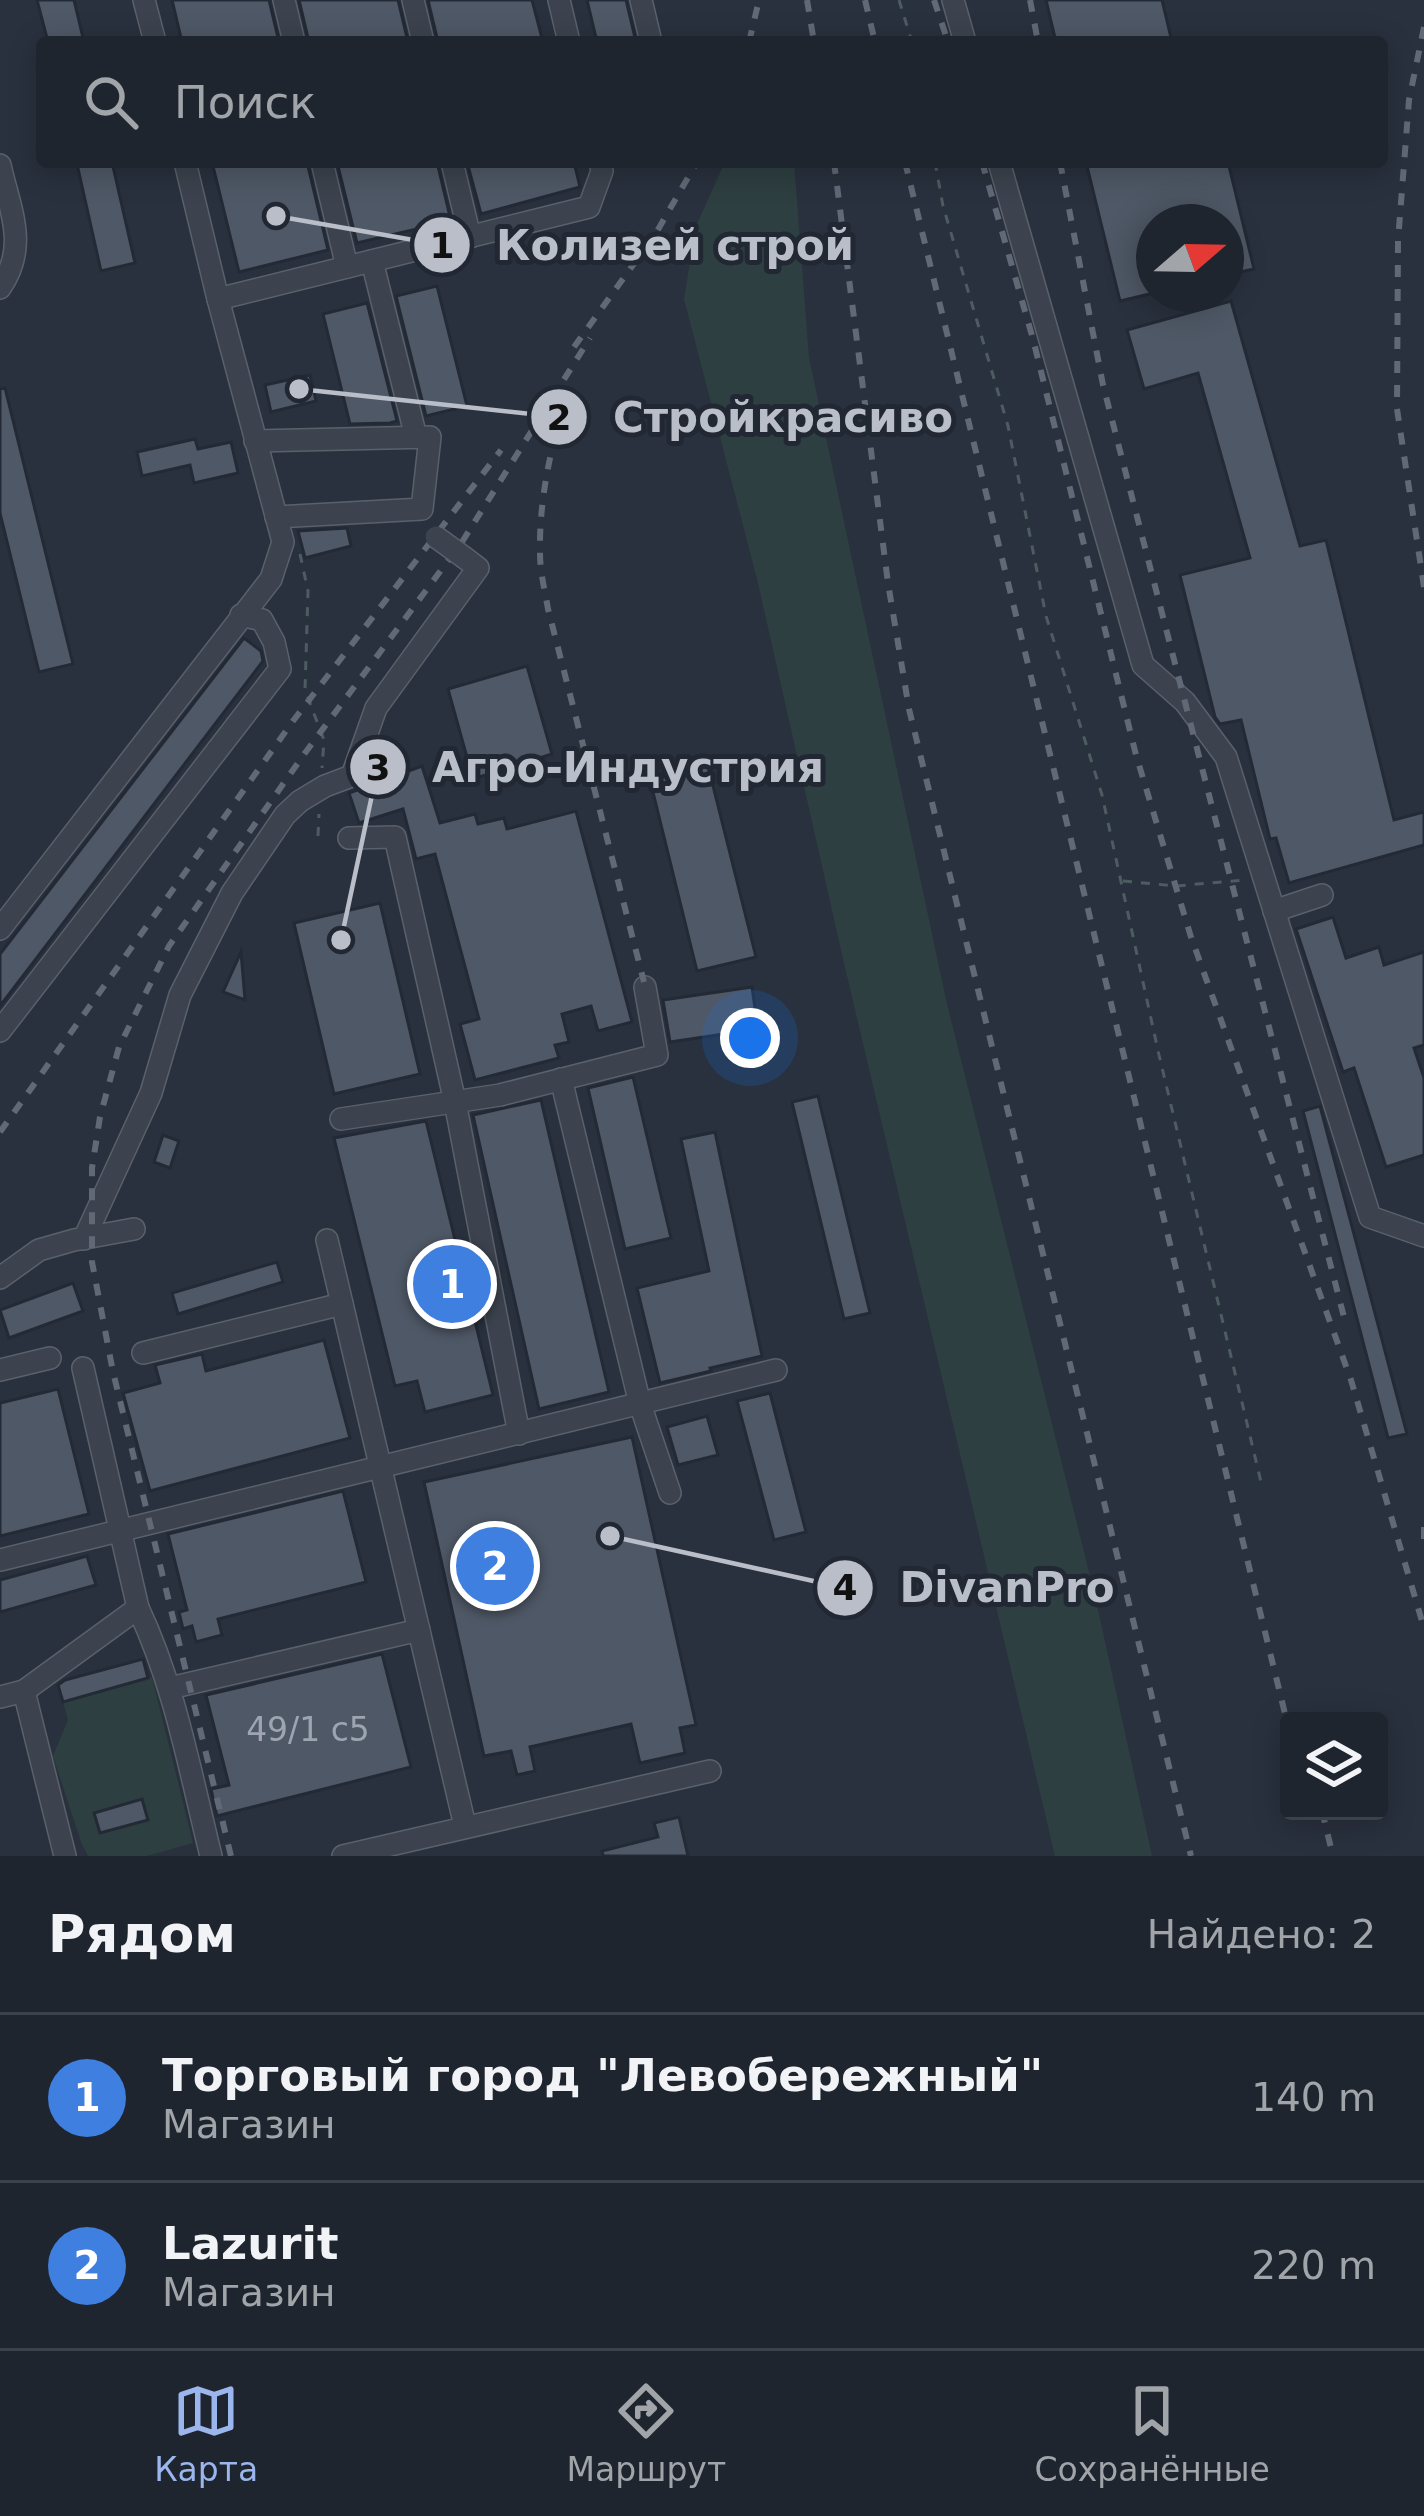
<!DOCTYPE html>
<html lang="ru">
<meta charset="utf-8">
<style>
:root{--surface:#1f252e;--page:#2c313a;--text:#f1f3f6;--muted:#a1a5aa;--line:#3c424a;--accent:#9ab6ec}
body{margin:0;font-family:"DejaVu Sans",sans-serif;background:var(--page);color:var(--text)}
.controls{position:absolute;right:36px;bottom:36px;display:grid;overflow:hidden;border-radius:12px;box-shadow:0 6px 30px #0003}
.controls button{width:108px;height:108px;display:grid;place-items:center;padding:0;border:0;border-bottom:3px solid var(--line);background:var(--surface);color:var(--text);font:60px sans-serif}
.compass{position:absolute;left:1136px;top:204px;width:108px;height:108px;border-radius:50%;background:var(--surface);box-shadow:0 6px 30px #0003;rotate:70deg}
.you{position:absolute;left:750px;top:1038px;width:42px;height:42px;margin:-30px;border:9px solid #fff;border-radius:50%;background:#1a73e8;box-shadow:0 0 0 18px #1a73e833}
.badge{display:grid;place-items:center;width:78px;height:78px;border-radius:50%;background:var(--accent);color:#fff;font-size:39px;font-weight:700}
.pin{position:absolute;translate:-50% -50%;border:6px solid #fff;box-shadow:0 3px 12px #0006}
.list{margin:0;padding:0;list-style:none}
h2{display:flex;justify-content:space-between;align-items:center;height:156px;margin:0;padding:0 48px;font-size:51px}
h2 small{font-size:39px;font-weight:400;color:var(--muted)}
.list li{display:grid;grid-template-columns:78px 1fr auto;gap:36px;align-items:center;box-sizing:border-box;height:168px;padding:0 48px;border-top:3px solid var(--line)}
.list b{display:block;font-size:45px;white-space:nowrap}
.list p{margin:0;font-size:39px;white-space:nowrap;color:var(--muted)}
.list em{font-size:39px;font-style:normal;color:var(--muted)}
.icon{flex:none;width:66px;height:66px;fill:none;stroke:currentColor;stroke-width:2;stroke-linecap:round;stroke-linejoin:round}
.map{position:relative;flex:none;width:1424px;height:1856px;overflow:hidden}
.search{position:absolute;background:var(--surface);box-shadow:0 6px 30px #0003;left:36px;right:36px;top:36px;height:132px;display:flex;align-items:center;gap:30px;box-sizing:border-box;padding:0 42px;border-radius:12px;color:var(--muted);font-size:45px}
.sheet{height:492px;background:var(--surface)}
nav{display:flex;justify-content:space-around;align-items:center;box-sizing:border-box;height:168px;border-top:3px solid var(--line);background:var(--surface);font-size:33px;color:var(--muted)}
nav a{display:grid;justify-items:center;gap:6px}
nav .on{color:var(--accent)}
.map>svg:first-child{display:block}
.green{fill:#2e3f41}
.building{fill:#4f5866;stroke:#232a35;stroke-width:3}
.lines{fill:none;stroke-linecap:round;stroke-linejoin:round}
.minor-casing{stroke:#5a616b;stroke-width:24}
.path{stroke:#4d5c60;stroke-width:3;stroke-dasharray:9 9;stroke-linecap:butt}
.minor{stroke:#3c434e;stroke-width:21}
.rail{stroke:#616976;stroke-width:6;stroke-dasharray:12 12;stroke-linecap:butt}
.minor-bridge-casing{stroke:#5a616b;stroke-width:24;stroke-linecap:butt}
.minor-bridge{stroke:#3c434e;stroke-width:21}
.labels{text-anchor:middle;stroke-width:10;stroke-linejoin:round;paint-order:stroke}
.number-label{font-size:33px;fill:#9ea4b0}
.leader{fill:none;stroke:#b9bec8;stroke-width:4.5}
.callout-dot{fill:#b9bec8;stroke:#212833;stroke-width:4.5}
.mark-label{font-size:36px;text-anchor:middle;font-weight:bold;fill:#111}
.callout-label{font-size:42px;text-anchor:middle;font-weight:bold;fill:#b9bec8;stroke:#212833;stroke-width:10;stroke-linejoin:round;paint-order:stroke}
</style>
<div class="map">
<svg width="1424" height="1856" viewBox="0 0 1424 1856">
<rect width="100%" height="100%" fill="#29313e"/>
<g class="green">
<polygon points="725,162 794,162 809,358 947,1004 1095,1596 1152,1856 1055,1856 844,963 757,579 684,299 696,226"/>
<polygon points="152,1677 193,1843 147,1856 88,1856 81,1842 53,1756 68,1720 63,1702"/>
</g>
<g class="building">
<polygon points="37,0 74,0 84,42 48,42"/>
<polygon points="172,0 269,0 279,42 182,42"/>
<polygon points="299,0 398,0 408,42 309,42"/>
<polygon points="428,0 532,0 543,42 438,42"/>
<polygon points="587,0 626,0 636,42 597,42"/>
<polygon points="1046,0 1162,0 1172,42 1056,42"/>
<polygon points="86,162 112,162 135,263 101,271 77,164"/>
<polygon points="212,162 307,162 328,250 239,272"/>
<polygon points="337,162 437,162 451,221 357,243"/>
<polygon points="467,162 574,162 580,187 481,214"/>
<polygon points="1086,162 1228,162 1254,269 1226,275 1226,222 1154,222 1154,293 1120,301"/>
<polygon points="437,286 467,406 426,416 396,296"/>
<polygon points="1231,301 1300,546 1326,540 1394,820 1424,812 1424,845 1289,883 1276,838 1270,839 1241,720 1220,724 1215,717 1180,575 1250,558 1198,373 1144,389 1127,330"/>
<polygon points="367,303 397,421 390,423 350,424 323,314"/>
<polygon points="310,375 316,401 271,412 265,385"/>
<polygon points="5,388 73,664 39,672 0,513 0,389"/>
<polygon points="195,439 198,449 231,442 238,473 194,483 190,465 142,476 137,452"/>
<polygon points="347,528 351,546 305,558 298,531"/>
<polygon points="244,638 261,651 263,661 0,1006 0,954"/>
<polygon points="527,666 552,754 473,779 448,689"/>
<polygon points="422,766 440,823 475,814 478,824 504,818 507,829 576,811 632,1022 598,1031 591,1006 562,1014 569,1042 555,1045 559,1058 475,1080 460,1024 479,1019 435,854 416,859 403,809 359,823 349,793"/>
<polygon points="708,766 756,957 697,971 650,780"/>
<polygon points="380,903 420,1074 334,1094 294,923"/>
<polygon points="1333,917 1346,958 1379,947 1384,965 1424,952 1424,1045 1414,1048 1424,1078 1424,1155 1386,1167 1354,1068 1343,1072 1296,929"/>
<polygon points="241,952 245,1000 223,992"/>
<polygon points="752,987 758,1029 670,1042 663,1000"/>
<polygon points="633,1077 671,1238 625,1249 588,1088"/>
<polygon points="818,1096 870,1313 844,1319 792,1102"/>
<polygon points="541,1100 609,1392 539,1409 473,1115"/>
<polygon points="1320,1106 1407,1434 1388,1438 1303,1111"/>
<polygon points="426,1121 493,1395 425,1412 417,1381 395,1386 334,1138"/>
<polygon points="715,1132 762,1356 710,1368 711,1371 660,1383 637,1288 709,1271 681,1139"/>
<polygon points="163,1135 179,1141 170,1168 154,1162"/>
<polygon points="277,1262 283,1282 178,1314 172,1293"/>
<polygon points="73,1283 83,1311 9,1338 0,1310"/>
<polygon points="324,1340 350,1438 150,1491 123,1393 160,1383 155,1365 202,1354 206,1371"/>
<polygon points="58,1389 89,1514 0,1536 0,1403"/>
<polygon points="770,1393 806,1532 774,1540 737,1401"/>
<polygon points="707,1416 718,1455 678,1465 667,1427"/>
<polygon points="632,1437 696,1725 680,1728 685,1753 640,1763 631,1724 530,1747 535,1771 517,1775 511,1751 484,1756 424,1482"/>
<polygon points="343,1491 366,1582 218,1619 222,1635 196,1642 192,1626 183,1629 179,1612 187,1610 168,1534"/>
<polygon points="87,1556 96,1585 0,1612 0,1580"/>
<polygon points="382,1654 411,1767 217,1816 211,1789 229,1785 206,1695"/>
<polygon points="143,1659 148,1678 63,1702 58,1685 65,1680"/>
<polygon points="142,1799 148,1820 100,1833 94,1813"/>
<polygon points="679,1817 688,1856 603,1856 602,1851 658,1837 654,1823"/>
</g>
<g class="lines">
<g class="minor-casing">
<g id="minor">
<polyline points="144,0 155,42"/>
<polyline points="284,0 294,42"/>
<polyline points="413,0 423,42"/>
<polyline points="559,0 569,42"/>
<polyline points="641,0 651,42"/>
<polyline points="953,0 965,42"/>
<polyline points="322,162 347,267"/>
<polyline points="452,162 470,237"/>
<polyline points="999,162 1143,665 1185,702 1226,757 1370,1217 1424,1236"/>
<path d="M0 165C10 210 29 246 0 288"/>
<polyline points="372,261 416,437"/>
<polyline points="218,299 589,207 602,171 600,162"/>
<polyline points="255,441 430,437 422,509 276,517"/>
<polyline points="352,776 376,708 478,568 465,558"/>
<polyline points="349,838 395,837 455,1102 519,1434"/>
<polyline points="1274,911 1322,895"/>
<polyline points="0,929 271,579 283,542 218,299 185,162"/>
<polyline points="0,1031 280,669 274,642 262,620 241,615"/>
<polyline points="561,1079 640,1404 670,1493"/>
<polyline points="341,1119 500,1095 657,1055 645,987"/>
<polyline points="84,1239 151,1093 180,995 232,893 285,815 300,801 325,786 373,768"/>
<polyline points="327,1240 465,1826"/>
<polyline points="0,1278 39,1250 74,1240 134,1229"/>
<polyline points="143,1353 342,1304"/>
<polyline points="0,1370 50,1358"/>
<polyline points="0,1560 776,1370"/>
<path d="M138 1608C175 1686 190 1772 211 1856"/>
<polyline points="170,1688 419,1630"/>
<polyline points="24,1691 138,1608 83,1368"/>
<polyline points="0,1697 24,1691 65,1856"/>
<polyline points="343,1856 710,1771"/>
</g>
</g>
<g class="path">
<polyline points="899,0 912,42"/>
<polyline points="935,162 943,206 1008,426 1046,616 1102,795 1159,1055 1261,1482"/>
<polyline points="300,554 308,591 305,690 324,740 322,768"/>
<polyline points="318,836 319,814"/>
<polyline points="1123,881 1176,886 1244,880"/>
</g>
<use href="#minor" class="minor"/>
<g class="rail">
<polyline points="807,0 814,42"/>
<polyline points="865,0 875,42"/>
<polyline points="934,0 948,42"/>
<polyline points="1030,0 1038,42"/>
<polyline points="1424,27 1409,100 1398,241 1397,409 1424,587"/>
<polyline points="749,42 759,0"/>
<polyline points="834,162 888,583 909,709 1191,1856"/>
<polyline points="905,162 1289,1730"/>
<polyline points="982,162 1033,339 1136,755 1191,937 1351,1380 1424,1628"/>
<polyline points="1060,162 1103,385 1345,1321"/>
<polyline points="574,347 656,233 697,162"/>
<path d="M569 388C552 442 539 496 540 553 540 572 545 591 548 609L644 982"/>
<polyline points="0,1132 293,721 501,450"/>
<polyline points="1424,1527 1424,1541"/>
<polyline points="1322,1811 1333,1856"/>
<polyline points="231,1856 113,1372 92,1262 92,1168 100,1117 119,1047 169,946 305,753 462,542 590,338"/>
</g>
<g class="minor-bridge-casing">
<polyline id="minor-bridge" points="436,537 465,558"/>
</g>
<use href="#minor-bridge" class="minor-bridge"/>
</g>
<g class="labels">
<g class="number-label">
<text x="308" y="1741">49/1 с5</text>
</g>
</g>
<path class="leader" d="M276 216L442 245M299 389L559 417M341 940L378 767M610 1536L845 1588"/>
<g class="callout-dot">
<circle cx="276" cy="216" r="12"/>
<circle cx="299" cy="389" r="12"/>
<circle cx="341" cy="940" r="12"/>
<circle cx="610" cy="1536" r="12"/>
<circle cx="442" cy="245" r="30"/>
<circle cx="559" cy="417" r="30"/>
<circle cx="378" cy="767" r="30"/>
<circle cx="845" cy="1588" r="30"/>
</g>
<g class="mark-label">
<text x="442" y="258">1</text>
<text x="559" y="430">2</text>
<text x="378" y="780">3</text>
<text x="845" y="1600">4</text>
</g>
<g class="callout-label">
<text x="675" y="260">Колизей строй</text>
<text x="783" y="432">Стройкрасиво</text>
<text x="628" y="782">Агро-Индустрия</text>
<text x="1007" y="1602">DivanPro</text>
</g>
</svg>
<div class="controls">
<button><svg class="icon" aria-label="layers" viewBox="0 0 24 24"><path d="M12 4l9 5-9 5-9-5zM3 14l9 5 9-5"/></svg></button>
</div>
<svg class="compass" viewBox="-18 -18 36 36"><path d="M0-13l5 13h-10z" fill="#e53935"/><path d="M0 13l5-13h-10z" fill="#a1a5aa"/></svg>
<div class="you"></div>
<div class="pin badge" style="left:452px;top:1284px;background:#3f7fe0">1</div>
<div class="pin badge" style="left:495px;top:1566px;background:#3f7fe0">2</div>
<div class="search"><svg class="icon" aria-label="search" viewBox="0 0 24 24"><circle cx="10" cy="10" r="6"/><path d="M15 15l6 6"/></svg>Поиск</div>
</div>
<section class="sheet">
<h2>Рядом<small>Найдено: 2</small></h2>
<ul class="list">
<li><span class="badge" style="background:#3f7fe0">1</span><div><b>Торговый город &quot;Левобережный&quot;</b><p>Магазин</p></div><em>140 m</em></li>
<li><span class="badge" style="background:#3f7fe0">2</span><div><b>Lazurit</b><p>Магазин</p></div><em>220 m</em></li>
</ul>
</section>
<nav>
<a class="on"><svg class="icon" aria-label="map" viewBox="0 0 24 24"><path d="M3 6l6-2 6 2 6-2v14l-6 2-6-2-6 2zM9 4v14M15 6v14"/></svg>Карта</a>
<a><svg class="icon" aria-label="directions" viewBox="0 0 24 24"><path d="M12 3l9 9-9 9-9-9zM9 14v-3h6M13 9l2 2-2 2"/></svg>Маршрут</a>
<a><svg class="icon" aria-label="saved" viewBox="0 0 24 24"><path d="M7 4h10v16l-5-4-5 4z"/></svg>Сохранённые</a>
</nav>
